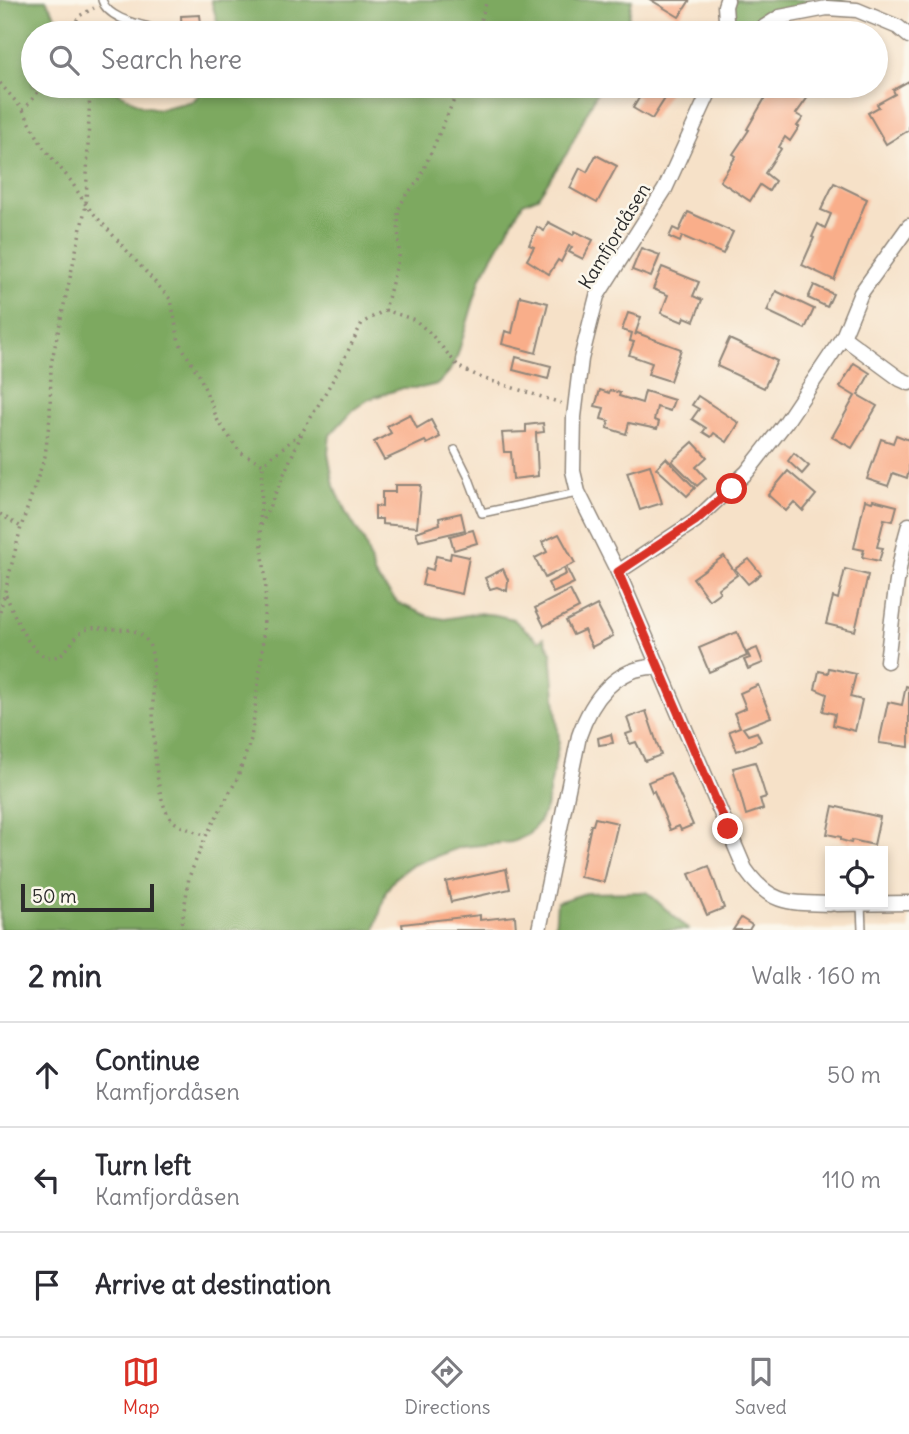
<!DOCTYPE html>
<meta charset="utf-8">
<style>
:root{--surface:#fff;--page:#f2f2f3;--text:#2b2b33;--muted:#7c7c81;--line:#e1e1e2;--accent:#d93025}
body{margin:0;font-family:Delius,sans-serif;background:var(--page);color:var(--text)}
.controls{position:absolute;right:21px;bottom:21px;display:grid;overflow:hidden;border-radius:0px;box-shadow:0 4px 10px #0003}
.controls button{width:63px;height:63px;display:grid;place-items:center;padding:0;border:0;border-bottom:2px solid var(--line);background:var(--surface);color:var(--text);font:35px sans-serif}
.scale{position:absolute;left:21px;bottom:18px;width:133px;box-sizing:border-box;padding-left:7px;border:4px solid #2b2b2b;border-top:0;font-size:19px;line-height:24px;white-space:nowrap;color:#2b2b2b;-webkit-text-stroke:5px #fbf7ec;paint-order:stroke}
.stop{position:absolute;width:21px;height:21px;margin:-16px;border:5px solid #d93025;border-radius:50%;background:#fff}
.stop.end{background:#d93025;border-color:#fff;box-shadow:0 2px 7px #0008}
.list{margin:0;padding:0;list-style:none}
h2{display:flex;justify-content:space-between;align-items:center;height:91px;margin:0;padding:0 28px;font-size:30px}
h2 small{font-size:23px;font-weight:400;color:var(--muted)}
.list li{display:grid;grid-template-columns:46px 1fr auto;gap:21px;align-items:center;box-sizing:border-box;height:105px;padding:0 28px;border-top:2px solid var(--line)}
.list b{display:block;font-size:26px;white-space:nowrap}
.list p{margin:0;font-size:23px;white-space:nowrap;color:var(--muted)}
.list em{font-size:23px;font-style:normal;color:var(--muted)}
.icon{flex:none;width:38px;height:38px;fill:none;stroke:currentColor;stroke-width:2;stroke-linecap:round;stroke-linejoin:round}
.map{position:relative;flex:none;width:909px;height:930px;overflow:hidden}
.search{position:absolute;background:var(--surface);box-shadow:0 4px 10px #0003;left:21px;right:21px;top:21px;height:77px;display:flex;align-items:center;gap:18px;box-sizing:border-box;padding:0 24px;border-radius:38px;color:var(--muted);font-size:26px}
.sheet{height:406px;background:var(--surface)}
nav{display:flex;justify-content:space-around;align-items:center;box-sizing:border-box;height:98px;border-top:2px solid var(--line);background:var(--surface);font-size:19px;color:var(--muted)}
nav a{display:grid;justify-items:center;gap:4px}
nav .on{color:var(--accent)}
.map>svg:first-child{display:block}
.forest{fill:#7da961;stroke:#546a46;stroke-width:2}
.building{fill:#f9ae8a}
.lines{fill:none;stroke-linecap:round;stroke-linejoin:round}
.lane-casing{stroke:#90867a;stroke-width:10}
.street-casing{stroke:#90867a;stroke-width:17}
.path{stroke:#90867a;stroke-width:3.5;stroke-dasharray:2 5;stroke-linecap:butt}
.lane{stroke:#fff;stroke-width:7}
.street{stroke:#fff;stroke-width:14}
.route{stroke:#d93025;stroke-width:9}
.labels{text-anchor:middle;stroke-width:5;stroke-linejoin:round;paint-order:stroke}
.street-label{font-size:19px;fill:#2b2b2b;stroke:#fbf7ec}
</style>
<div class="map">
<svg width="909" height="930" viewBox="0 0 909 930">
<rect width="100%" height="100%" fill="#fbf7ec"/>
<filter id="ink" filterUnits="userSpaceOnUse"><feTurbulence type="fractalNoise" baseFrequency=".0143" numOctaves="2"/><feDisplacementMap in="SourceGraphic" scale="14" xChannelSelector="R" yChannelSelector="G"/><feConvolveMatrix kernelMatrix="1 2 1 2 8 2 1 2 1" color-interpolation-filters="sRGB"/></filter>
<filter id="wash" filterUnits="userSpaceOnUse"><feTurbulence type="fractalNoise" baseFrequency=".00686" numOctaves="4" result="noise"/><feDisplacementMap in="SourceGraphic" scale="28" xChannelSelector="R" yChannelSelector="G"/><feGaussianBlur stdDeviation="1.57" result="paint"/><feColorMatrix in="noise" values="0 0 0 0 0 0 0 0 0 0 0 0 0 0 0 0 0 1.4 0 .05"/><feComposite in="paint" operator="in"/></filter>
<g filter="url(#wash)">
<rect width="100%" height="100%" fill="#f6e1c8"/>
<g class="forest">
<polygon points="0,0 46,0 66,33 33,33 33,86 107,86 143,106 159,109 193,101 207,86 600,86 567,153 538,197 523,203 481,277 457,357 449,372 438,384 421,388 403,388 369,399 353,410 330,435 328,453 334,486 348,515 365,543 375,576 398,603 428,616 445,619 478,613 496,615 513,619 539,641 544,637 551,652 559,742 546,808 539,822 528,835 512,842 461,847 410,866 396,877 386,891 375,930 0,930"/>
<polygon points="211,0 632,0 626,33 218,33 218,24"/>
<path d="M728 0H845C809 22 775 4 740 28L724 23Z"/>
<polygon points="647,892 689,930 555,930 557,902 586,893"/>
</g>
<g id="blocks">
<g class="building">
<polygon points="651,0 690,0 679,17"/>
<polygon points="200,15 202,33 182,33 181,16"/>
<polygon points="909,81 909,130 886,144 868,113 879,107 877,104 895,94 893,90"/>
<polygon points="631,86 670,86 671,89 652,119 633,108 639,98 628,91"/>
<polygon points="772,86 791,86 808,97 796,114 803,118 797,126 799,127 790,141 785,137 779,147 781,149 765,173 775,181 769,191 760,185 750,201 720,181 736,156 733,154 749,130 747,129"/>
<polygon points="596,155 617,166 597,203 570,188 580,168 587,172"/>
<polygon points="834,183 867,199 834,280 802,265 814,238 812,237 818,224 825,228 831,214 821,210"/>
<polygon points="688,212 733,232 723,254 682,236 680,242 669,237 673,228 679,231"/>
<polygon points="548,222 573,235 575,231 593,240 583,259 569,252 572,247 569,246 561,262 558,260 549,274 527,260 534,247 529,245 537,227 544,231"/>
<polygon points="641,248 660,255 651,277 632,270"/>
<polygon points="662,267 699,282 693,296 702,300 694,321 685,317 683,322 661,313 668,295 653,289"/>
<polygon points="814,285 833,294 827,307 808,298"/>
<polygon points="776,291 814,309 805,329 767,311"/>
<polygon points="520,296 548,303 536,353 502,344 505,331 512,333"/>
<polygon points="628,313 641,317 635,335 637,333 681,349 670,381 648,374 652,363 629,355 634,342 630,341 632,333 622,330"/>
<polygon points="729,339 777,361 764,388 717,366"/>
<polygon points="516,357 551,366 548,379 513,370"/>
<polygon points="854,363 870,373 858,395 877,406 852,448 832,437 855,396 840,387"/>
<polygon points="600,390 609,393 610,390 620,393 619,396 642,403 645,391 674,400 670,411 657,407 654,420 659,422 657,429 629,423 626,434 607,428 609,421 601,419 604,408 595,406"/>
<polygon points="698,396 739,423 727,442 714,433 711,437 703,432 706,428 692,419 699,409 692,405"/>
<polygon points="410,414 417,428 431,420 440,437 427,444 425,441 384,460 374,442 391,433 387,426"/>
<polygon points="543,423 544,432 536,433 538,476 513,479 511,452 504,452 502,433 526,432 526,425"/>
<polygon points="896,435 909,440 909,471 907,478 893,473 888,486 867,479 881,439 893,443"/>
<polygon points="693,442 707,457 696,467 706,478 697,486 672,461"/>
<polygon points="794,453 809,466 802,474 788,461"/>
<polygon points="666,458 695,488 687,496 656,468"/>
<polygon points="650,465 662,503 640,510 627,472"/>
<polygon points="788,471 816,495 803,511 794,502 786,511 768,495"/>
<polygon points="395,485 421,485 417,527 382,524 382,519 375,519 375,506 382,507 382,492 395,492"/>
<polygon points="865,500 872,502 873,500 897,506 893,521 884,519 877,547 883,548 879,561 862,557 864,550 854,548"/>
<polygon points="461,513 465,530 419,541 416,532 440,524 439,518"/>
<polygon points="473,530 477,543 454,550 450,536"/>
<polygon points="559,534 575,563 566,567 574,583 553,593 548,583 566,574 564,568 545,578 535,558 547,552 542,542"/>
<polygon points="451,553 469,557 462,594 422,585 426,568 433,570 436,556 450,559"/>
<polygon points="724,556 737,575 718,589 720,592 709,600 693,578"/>
<polygon points="749,559 761,574 748,584 735,569"/>
<polygon points="503,569 508,580 507,591 497,587 490,589 485,578"/>
<polygon points="845,569 868,575 855,631 826,624 833,597 838,599"/>
<polygon points="570,590 579,608 544,626 535,608"/>
<polygon points="597,605 613,636 592,647 584,630 573,635 566,621"/>
<polygon points="737,632 747,656 709,672 699,648"/>
<polygon points="757,648 763,663 748,669 744,660 750,658 747,652"/>
<polygon points="829,668 856,674 850,697 862,700 855,731 833,725 835,714 823,711 827,694 815,689 819,671 828,673"/>
<polygon points="758,685 771,717 743,728 748,735 757,732 761,741 737,751 729,731 740,727 734,713 746,708 740,693"/>
<polygon points="906,686 909,687 909,747 879,743 888,702 902,705"/>
<polygon points="646,711 661,755 645,761 636,742 630,744 626,734 632,732 627,718"/>
<polygon points="611,734 613,743 599,745 598,738"/>
<polygon points="755,762 766,797 760,799 763,809 746,815 733,768"/>
<polygon points="670,773 693,825 681,830 679,826 670,830 654,791 652,792 648,782"/>
<polygon points="833,806 880,817 874,845 852,840 851,843 841,840 841,837 827,834"/>
<polygon points="595,818 618,823 604,882 580,877 591,825 593,825"/>
<polygon points="709,866 724,908 707,915 689,874"/>
<polygon points="506,869 510,889 451,902 446,882"/>
<polygon points="480,915 480,920 515,916 516,930 403,930 402,924"/>
<polygon points="741,918 752,925 749,930 733,930"/>
</g>
</g>
</g>
<g filter="url(#ink)">
<use href="#blocks" fill-opacity="0" stroke="#90867a" stroke-width="2"/>
<g class="lines">
<g class="lane-casing">
<g id="lane">
<path d="M102 0C107 17 133 23 149 27"/>
<polyline points="455,450 468,476 482,513 577,493"/>
<polyline points="861,904 862,930"/>
</g>
</g>
<g class="street-casing">
<g id="street">
<polyline points="727,33 725,6 727,0"/>
<polyline points="755,33 780,17 827,8 857,10 898,27 909,36"/>
<path d="M712 86 665 189 597 296 581 359 574 417 573 471 578 492 618 572 745 869C770 905 790 903 830 904"/>
<polyline points="843,337 900,379 909,383"/>
<polyline points="618,572 695,521 747,472 786,422 843,337 861,293 909,226"/>
<path d="M887 661C893 616 896 569 909 525"/>
<polyline points="836,904 909,903"/>
<path d="M539 930 579 736C591 701 616 665 658 667"/>
</g>
</g>
<g class="path">
<polyline points="70,33 79,16 94,8"/>
<polyline points="477,33 487,0"/>
<polyline points="0,83 23,110 43,86"/>
<polyline points="23,110 43,147 71,181 86,205 171,300 179,342 200,377 218,421 240,452 263,464 303,431 337,373 362,323 385,310 399,256 398,210 406,195 419,180 460,86"/>
<polyline points="385,310 415,320 430,333 459,367 482,378 561,403"/>
<polyline points="0,514 21,527"/>
<polyline points="260,525 263,464"/>
<path d="M6 595C14 613 34 672 61 654 72 647 74 634 87 629 96 626 105 629 114 629 127 630 138 628 147 641 155 653 153 670 153 683 153 713 152 799 172 820 180 828 196 831 206 836"/>
<polyline points="0,612 21,527 45,456 50,415 51,364 86,205 90,86"/>
<polyline points="181,930 189,877 206,836 237,779 251,739 262,654 266,584 260,528 302,433"/>
</g>
<use href="#lane" class="lane"/>
<use href="#street" class="street"/>
</g>
</g>
<g class="lines" filter="url(#ink)">
<polyline class="route" points="728,829 618,572 695,521 732,489"/>
</g>
<g class="labels">
<g class="street-label">
<text transform="translate(614 236) rotate(-59)" y="7">Kamfjordåsen</text>
</g>
</g>
</svg>
<div class="controls">
<button><svg class="icon" aria-label="locate" viewBox="0 0 24 24"><circle cx="12" cy="12" r="6"/><path d="M12 2v4M12 18v4M2 12h4M18 12h4"/></svg></button>
</div>
<div class="scale">50 m</div>
<div class="stop" style="left:732px;top:489px"></div>
<div class="stop end" style="left:728px;top:829px"></div>
<div class="search"><svg class="icon" aria-label="search" viewBox="0 0 24 24"><circle cx="10" cy="10" r="6"/><path d="M15 15l6 6"/></svg>Search here</div>
</div>
<section class="sheet">
<h2>2 min<small>Walk · 160 m</small></h2>
<ul class="list">
<li><svg class="icon" aria-label="ahead" viewBox="0 0 24 24"><path d="M12 20V5M6 11l6-6 6 6"/></svg><div><b>Continue</b><p>Kamfjordåsen</p></div><em>50 m</em></li>
<li><svg class="icon" aria-label="left" viewBox="0 0 24 24"><path d="M17 20v-9H6M10 6l-5 5 5 5"/></svg><div><b>Turn left</b><p>Kamfjordåsen</p></div><em>110 m</em></li>
<li><svg class="icon" aria-label="arrive" viewBox="0 0 24 24"><path d="M6 21V4h12l-3 4 3 4H6"/></svg><div><b>Arrive at destination</b></div></li>
</ul>
</section>
<nav>
<a class="on"><svg class="icon" aria-label="map" viewBox="0 0 24 24"><path d="M3 6l6-2 6 2 6-2v14l-6 2-6-2-6 2zM9 4v14M15 6v14"/></svg>Map</a>
<a><svg class="icon" aria-label="directions" viewBox="0 0 24 24"><path d="M12 3l9 9-9 9-9-9zM9 14v-3h6M13 9l2 2-2 2"/></svg>Directions</a>
<a><svg class="icon" aria-label="saved" viewBox="0 0 24 24"><path d="M7 4h10v16l-5-4-5 4z"/></svg>Saved</a>
</nav>
